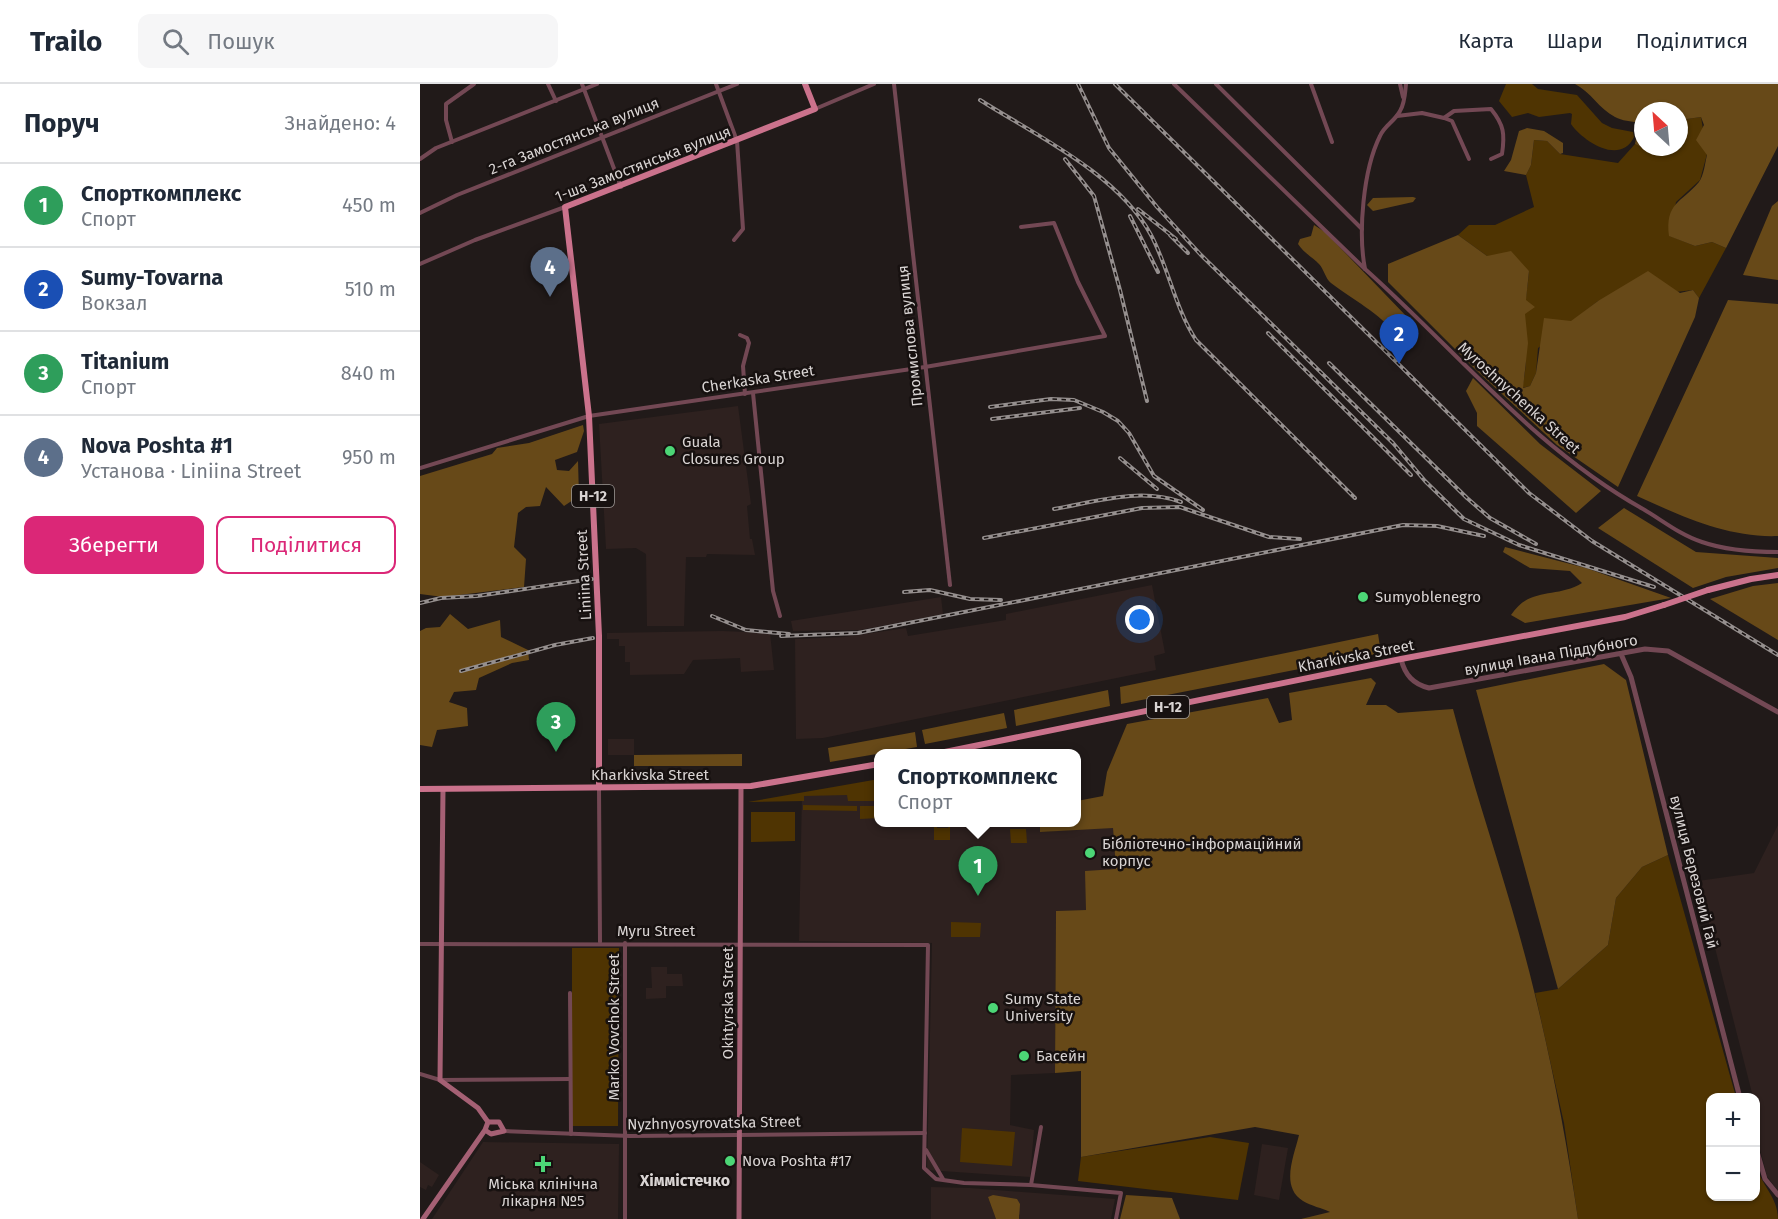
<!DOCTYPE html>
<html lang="uk">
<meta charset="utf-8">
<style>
:root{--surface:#fff;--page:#f6f6f7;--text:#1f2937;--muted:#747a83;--line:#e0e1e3;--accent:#db2777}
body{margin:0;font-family:"Fira Sans",sans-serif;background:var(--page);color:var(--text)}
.controls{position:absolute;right:18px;bottom:18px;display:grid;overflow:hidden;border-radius:12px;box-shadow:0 2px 4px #0004}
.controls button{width:54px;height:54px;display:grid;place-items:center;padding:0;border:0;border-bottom:2px solid var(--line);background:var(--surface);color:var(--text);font:30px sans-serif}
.compass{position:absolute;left:1214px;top:18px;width:54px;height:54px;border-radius:50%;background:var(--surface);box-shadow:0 2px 4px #0004;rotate:334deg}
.you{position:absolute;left:720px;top:536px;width:21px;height:21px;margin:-15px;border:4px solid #fff;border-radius:50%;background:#1a73e8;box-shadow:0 0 0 9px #1a73e833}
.badge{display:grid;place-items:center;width:39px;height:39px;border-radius:50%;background:var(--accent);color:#fff;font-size:20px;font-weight:700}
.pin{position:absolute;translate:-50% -50px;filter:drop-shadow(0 2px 3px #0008)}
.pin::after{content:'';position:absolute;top:32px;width:21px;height:18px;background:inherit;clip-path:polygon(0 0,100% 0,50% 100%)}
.popup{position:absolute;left:454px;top:665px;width:207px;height:78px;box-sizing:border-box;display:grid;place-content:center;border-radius:12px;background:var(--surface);filter:drop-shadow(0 2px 4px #0005);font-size:20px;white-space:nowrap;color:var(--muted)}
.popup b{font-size:22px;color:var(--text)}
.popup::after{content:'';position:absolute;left:50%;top:100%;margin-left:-12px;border:12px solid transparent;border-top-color:var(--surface)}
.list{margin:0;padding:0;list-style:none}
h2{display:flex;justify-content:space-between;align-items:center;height:78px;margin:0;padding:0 24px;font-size:26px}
h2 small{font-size:20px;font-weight:400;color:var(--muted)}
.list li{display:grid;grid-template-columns:39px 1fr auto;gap:18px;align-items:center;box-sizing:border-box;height:84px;padding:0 24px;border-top:2px solid var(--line)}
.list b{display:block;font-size:22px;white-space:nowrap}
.list p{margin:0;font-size:20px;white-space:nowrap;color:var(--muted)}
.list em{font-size:20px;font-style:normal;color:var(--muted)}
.actions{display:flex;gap:12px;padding:18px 24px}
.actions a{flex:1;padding:14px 0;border:2px solid var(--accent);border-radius:12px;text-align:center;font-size:21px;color:var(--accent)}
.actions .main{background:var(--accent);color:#fff}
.icon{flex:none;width:33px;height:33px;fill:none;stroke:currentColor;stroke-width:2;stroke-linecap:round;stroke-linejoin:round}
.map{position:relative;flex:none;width:1358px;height:1135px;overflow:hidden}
header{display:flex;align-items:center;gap:36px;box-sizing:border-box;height:84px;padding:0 30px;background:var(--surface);border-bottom:2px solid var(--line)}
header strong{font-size:28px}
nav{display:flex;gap:33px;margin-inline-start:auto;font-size:21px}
.search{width:420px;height:54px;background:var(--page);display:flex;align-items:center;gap:15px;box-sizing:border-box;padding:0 21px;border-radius:12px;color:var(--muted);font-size:22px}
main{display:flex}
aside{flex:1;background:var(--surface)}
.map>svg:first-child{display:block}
.built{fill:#2e211f}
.green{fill:#4f3402}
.forest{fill:#674918}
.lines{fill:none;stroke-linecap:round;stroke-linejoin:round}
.minor{stroke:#734854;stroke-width:4}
.tertiary{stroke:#734854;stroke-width:5}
.secondary{stroke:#a56074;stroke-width:5}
.primary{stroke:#cb728c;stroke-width:6}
.rail-casing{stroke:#958f8e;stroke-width:4}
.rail{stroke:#171110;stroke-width:1.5;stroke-dasharray:4.5;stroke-linecap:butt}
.primary-bridge{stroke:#cb728c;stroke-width:6}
.poi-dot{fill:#4cd676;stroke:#171110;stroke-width:2}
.labels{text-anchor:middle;stroke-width:5;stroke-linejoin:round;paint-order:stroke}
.shield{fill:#171110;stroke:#9f9a98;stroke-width:1.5}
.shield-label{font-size:14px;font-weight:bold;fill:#d9d4d3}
.street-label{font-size:15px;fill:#d9d4d3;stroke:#171110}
.poi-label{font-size:15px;fill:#d9d4d3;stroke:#171110;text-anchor:start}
.neighbourhood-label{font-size:16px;font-weight:bold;fill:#d9d4d3;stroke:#171110}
</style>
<header>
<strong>Trailo</strong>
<div class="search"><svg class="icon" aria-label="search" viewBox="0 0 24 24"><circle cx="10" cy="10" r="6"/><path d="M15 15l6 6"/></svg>Пошук</div>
<nav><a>Карта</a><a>Шари</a><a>Поділитися</a></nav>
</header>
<main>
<aside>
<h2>Поруч<small>Знайдено: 4</small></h2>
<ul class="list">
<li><span class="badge" style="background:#2e9e5b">1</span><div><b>Спорткомплекс</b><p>Спорт</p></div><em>450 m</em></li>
<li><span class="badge" style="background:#1a4fb4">2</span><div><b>Sumy-Tovarna</b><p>Вокзал</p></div><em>510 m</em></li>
<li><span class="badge" style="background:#2e9e5b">3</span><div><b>Titanium</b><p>Спорт</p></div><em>840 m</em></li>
<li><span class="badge" style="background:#5c6f8a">4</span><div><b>Nova Poshta #1</b><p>Установа · Liniina Street</p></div><em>950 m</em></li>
</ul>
<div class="actions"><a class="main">Зберегти</a><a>Поділитися</a></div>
</aside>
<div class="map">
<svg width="1358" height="1135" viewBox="0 0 1358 1135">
<rect width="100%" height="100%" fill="#211a19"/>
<g class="built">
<polygon points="318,322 331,420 327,422 330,455 332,455 335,471 287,470 286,473 266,473 264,542 227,542 226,470 216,464 186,465 179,340"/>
<polygon points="732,501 745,569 734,572 736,586 403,654 376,655 375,555 424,553 486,544 488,552 586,536 586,530"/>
<polygon points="521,513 523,530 440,546 373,547 371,537"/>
<polygon points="302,547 350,549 354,586 321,588 320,574 273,576 264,590 210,591 210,578 205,578 205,562 199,562 199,555 187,555 187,549"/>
<rect x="188" y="655" width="26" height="16"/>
<polygon points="459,697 459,738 620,739 621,748 693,743 696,785 666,826 636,827 635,989 591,991 590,1041 614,1046 610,1093 507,1086 512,859 379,857 382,709"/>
<polygon points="1358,741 1358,1107 1347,1092 1336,1050 1336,1014 1333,1013 1278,797 1334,789"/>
<polygon points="231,883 247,883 247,890 262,890 263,902 246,902 246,914 226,915 226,904 232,904"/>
<polygon points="63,1058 199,1060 198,1135 12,1135"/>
<polygon points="842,1060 868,1064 859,1116 834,1111"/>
<polygon points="0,1078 19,1091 12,1103 8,1101 6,1106 0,1103"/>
<polygon points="511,1103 550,1104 695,1115 691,1135 599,1135 600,1131 568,1113 576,1135 511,1135"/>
</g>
<g class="green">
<path d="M1086 0H1112L1118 5 1157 11 1182 39 1192 44 1213 48 1214 53C1200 82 1163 57 1151 40L1152 30 1150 29 1119 33 1108 29 1092 33 1079 17Z"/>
<path d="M1281 33 1287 70 1280 96 1256 118 1250 152 1275 162 1292 158 1306 164 1279 214 1273 206 1178 217 1118 264 1116 289 1110 302 1102 304C1109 278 1104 255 1105 229 1105 215 1108 201 1109 187L1067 172 1038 151 1049 141H1075L1114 123 1106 91 1111 81 1114 56 1127 57 1140 70 1198 79 1215 60 1235 70 1240 63H1259V39L1267 35Z"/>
<polygon points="459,695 459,717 428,717 427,711 384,712 384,717 328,718"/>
<polygon points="383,721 437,722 437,727 383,726"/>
<polygon points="440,722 459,722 459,734 440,735"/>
<polygon points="331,728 375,728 375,757 331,758"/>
<polygon points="514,739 517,739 517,744 528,744 530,739 530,756 514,756"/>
<polygon points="590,745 606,745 607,759 591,759"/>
<path d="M1248 771 1316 1013 1290 1014V1112H1336V1081C1342 1103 1358 1113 1358 1135H1158L1144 1039 1115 909 1138 905 1188 861 1196 814 1222 783Z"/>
<polygon points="531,838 561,839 560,853 531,853"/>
<polygon points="152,864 199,864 198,1042 152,1042"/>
<polygon points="542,1044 595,1048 592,1082 540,1078"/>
<polygon points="790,1053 829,1059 818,1116 658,1097 661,1073"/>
</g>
<g class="forest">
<path d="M1155 0H1358V62L1306 164 1292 158 1275 162 1249 152C1245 119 1261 119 1279 98 1284 91 1285 79 1287 71L1276 56 1284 41 1281 33 1267 35 1259 39V27H1223V63H1240L1235 70 1215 60 1219 39C1211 37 1202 37 1195 33 1179 25 1171 8 1155 0Z"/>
<polygon points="1107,44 1124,47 1143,59 1143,69 1140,70 1127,57 1114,56 1111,81 1106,91 1084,87 1091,76 1099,47"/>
<polygon points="993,113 996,114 993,118 953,127 947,121 953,114"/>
<polygon points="1358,117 1358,196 1323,191 1352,122"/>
<path d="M894 141 905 148 991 237 989 248 976 251C961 230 932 215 911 199 905 194 904 185 899 180 892 173 883 168 878 160L880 155 891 152Z"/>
<polygon points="1038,151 1067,172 1091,167 1109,187 1106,216 1115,223 1105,230 1108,259 1103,304 1110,302 1116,289 1124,234 1151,237 1178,217 1228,187 1260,209 1273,206 1279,214 1275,233 1198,403 1137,361 1056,286 968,198 968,180"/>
<path d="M1308 216 1358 220V452C1308 454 1261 432 1217 412Z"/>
<polygon points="1053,294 1120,360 1181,407 1156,429 1057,342 1057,329 1046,307"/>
<polygon points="163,341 164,347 157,368 135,376 137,386 149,387 158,377 159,412 144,422 126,403 120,422 106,423 98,429 94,463 106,475 104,503 23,513 0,510 0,392 72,370 77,364 109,359"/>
<polygon points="1204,424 1276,468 1358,474 1358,484 1306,493 1273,504 1178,444"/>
<path d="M1085 463 1166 484 1251 514 1105 539 1091 531C1110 502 1136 515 1162 499L1150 487 1110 484 1083 468Z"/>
<polygon points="1358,499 1358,556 1290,515 1333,502"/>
<polygon points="30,530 48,545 80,536 81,553 108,566 109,576 92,579 59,594 56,606 34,608 29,618 47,624 48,642 17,646 12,663 0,661 0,547 6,544 20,543"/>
<polygon points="958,550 961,569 701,620 700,603"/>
<polygon points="1184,580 1206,596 1248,771 1222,783 1196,814 1188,861 1138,905 1056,606"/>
<path d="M951 594 956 599 946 621H966L978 629 1033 625C1058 721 1092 814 1115 911 1133 985 1147 1059 1158 1135H881L910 1128C902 1124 891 1122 883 1117 860 1103 874 1072 879 1051L835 1043 661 1073V987L635 989 636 827 666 826 665 787 696 785 693 744 620 748V739L657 738V717L683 712 687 688 707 640 848 614 859 639 872 636 869 609Z"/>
<polygon points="688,606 690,622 596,642 594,626"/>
<polygon points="584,629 587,644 505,660 502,646"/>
<polygon points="495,648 497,663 410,678 408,664"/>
<polygon points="322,670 322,682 214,682 214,671"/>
<polygon points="573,1111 597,1115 600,1120 599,1135 576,1135 568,1113"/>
<polygon points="706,1111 752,1114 760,1135 700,1135"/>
</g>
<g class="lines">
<g class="minor">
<polyline points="128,0 136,17"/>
<polyline points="162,0 201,103"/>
<polyline points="296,0 317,57 323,145 314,156"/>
<polyline points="474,0 530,501"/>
<polyline points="754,0 945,185"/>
<polyline points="796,0 942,145"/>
<polyline points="891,0 912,58"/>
<polyline points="980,0 983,13"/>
<path d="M986 0C985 9 985 19 980 27 975 37 964 42 960 52 943 86 938 149 945 185 1037 267 1114 364 1223 425 1242 436 1260 451 1282 458 1305 466 1333 468 1358 468"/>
<polyline points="395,25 454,0"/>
<path d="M977 32 1002 29 1024 34 1034 27 1071 25C1084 41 1085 50 1082 70L1071 75"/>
<polyline points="1024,34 1032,37 1049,75"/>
<polyline points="32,58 26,36 26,20 54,0"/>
<polyline points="0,75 16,64 177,0"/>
<polyline points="0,129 37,111 317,0"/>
<polyline points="0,180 55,156 145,123"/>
<polyline points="320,251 327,254 329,259 323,282 325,310"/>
<polyline points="333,309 353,507 360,532"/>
<polyline points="0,384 169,332 505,283 685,252 658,198 634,139 601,143"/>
<polyline points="179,704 180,858"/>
<polyline points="0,860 508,861 504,1084 516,1095 544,1099 611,1101 701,1109 696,1135"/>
<polyline points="150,909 151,1050"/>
<polyline points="0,990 20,996 150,995"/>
<polyline points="84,1047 210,1052 505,1049"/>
<polyline points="506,1066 523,1095"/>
<polyline points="611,1101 621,1043"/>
<polyline points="205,1135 205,859"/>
</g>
<g class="tertiary">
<polyline points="1201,570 1211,593 1320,1014"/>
<path d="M981 575C985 591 993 600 1009 604L1225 565 1248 567 1358 628"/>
<polyline points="1336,1064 1345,1095 1358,1111"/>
</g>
<g class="secondary">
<polyline points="23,705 20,996 58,1024 68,1038"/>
<polyline points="3,1135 65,1046 68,1038 79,1038 84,1047 71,1050 65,1046"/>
<polyline points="319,1135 321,703"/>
</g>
<g class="primary">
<polyline points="1288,506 1331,495 1358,491"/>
<polyline points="515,670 981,575 1205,533 1244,521"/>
<polyline points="179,703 179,552 169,332 145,123 395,25 385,0"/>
<polyline points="0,705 331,702 459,680"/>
</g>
<g class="rail-casing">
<g id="rail">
<polyline points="658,0 689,64 737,123 781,171 973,359 1005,397 1044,435 1099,461 1234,503"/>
<polyline points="695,0 1109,409 1172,457 1358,571"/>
<path d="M560 16C617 52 698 90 731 151 749 185 755 224 776 256L935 414"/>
<polyline points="645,75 674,112 700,206 727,317"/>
<polyline points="718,125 756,155"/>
<polyline points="710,132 738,188"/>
<polyline points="750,151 768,169"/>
<polyline points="848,249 991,391"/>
<polyline points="909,279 1047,414 1070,434 1116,460"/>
<polyline points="570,323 631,315 654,316 683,328 698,337 709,349 734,392 783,426"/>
<polyline points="572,335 660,324"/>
<polyline points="700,374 737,405"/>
<path d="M634 425C675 418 720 403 761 418"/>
<polyline points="564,454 722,424 760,423 849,453 880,455"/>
<polyline points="484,508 510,506 550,515 581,516"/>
<polyline points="0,519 21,514 57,512 172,495"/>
<polyline points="292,532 326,546 369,550"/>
<polyline points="361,552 438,549 983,441 1017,442 1064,452"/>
<polyline points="41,587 135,561 173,554"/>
</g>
</g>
<use href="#rail" class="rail"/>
<polyline class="primary-bridge" points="1244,521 1288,506"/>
</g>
<g class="poi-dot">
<circle cx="250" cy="367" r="6"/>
<circle cx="943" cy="513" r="6"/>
<circle cx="670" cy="769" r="6"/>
<circle cx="573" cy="924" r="6"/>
<circle cx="604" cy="972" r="6"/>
<circle cx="310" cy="1077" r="6"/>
<path d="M120 1071h6v6h6v6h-6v6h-6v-6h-6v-6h6z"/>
</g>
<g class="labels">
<g class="shield">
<rect x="152" y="401" width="42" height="22" rx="4.5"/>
<rect x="727" y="612" width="42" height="22" rx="4.5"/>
</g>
<g class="shield-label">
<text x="173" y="417">Н-12</text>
<text x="748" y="628">Н-12</text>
</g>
<g class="street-label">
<text transform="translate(154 52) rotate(-22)" y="5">2-га Замостянська вулиця</text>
<text transform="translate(223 80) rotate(-21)" y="5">1-ша Замостянська вулиця</text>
<text transform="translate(490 252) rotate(-96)" y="5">Промислова вулиця</text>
<text transform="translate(338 295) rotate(-9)" y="5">Cherkaska Street</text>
<text transform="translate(1099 314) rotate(42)" y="5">Myroshnychenka Street</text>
<text transform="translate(164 491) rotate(-93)" y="5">Liniina Street</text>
<text transform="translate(1131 571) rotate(-10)" y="5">вулиця Івана Піддубного</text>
<text transform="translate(936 572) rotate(-11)" y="5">Kharkivska Street</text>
<text x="230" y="696">Kharkivska Street</text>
<text transform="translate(1274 788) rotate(76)" y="5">вулиця Березовий Гай</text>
<text x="236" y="852">Myru Street</text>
<text transform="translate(308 919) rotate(-90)" y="5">Okhtyrska Street</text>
<text transform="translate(194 943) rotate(-90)" y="5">Marko Vovchok Street</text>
<text transform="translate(294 1039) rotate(-1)" y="5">Nyzhnyosyrovatska Street</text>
</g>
<g class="poi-label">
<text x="262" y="363">Guala<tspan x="262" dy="17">Closures Group</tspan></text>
<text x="955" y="518">Sumyoblenegro</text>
<text x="682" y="765">Бібліотечно-інформаційний<tspan x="682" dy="17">корпус</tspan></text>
<text x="585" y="920">Sumy State<tspan x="585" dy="17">University</tspan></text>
<text x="616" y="977">Басейн</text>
<text x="322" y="1082">Nova Poshta #17</text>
<text x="123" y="1105" text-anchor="middle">Міська клінічна<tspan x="123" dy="17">лікарня №5</tspan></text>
</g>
<g class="neighbourhood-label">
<text x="265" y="1102">Хіммістечко</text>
</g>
</g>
</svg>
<div class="controls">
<button>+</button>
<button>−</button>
</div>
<svg class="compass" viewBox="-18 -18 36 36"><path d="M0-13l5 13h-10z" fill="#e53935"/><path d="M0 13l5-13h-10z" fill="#747a83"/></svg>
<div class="you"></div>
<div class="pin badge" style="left:558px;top:812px;background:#2e9e5b">1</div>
<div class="popup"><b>Спорткомплекс</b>Спорт</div>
<div class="pin badge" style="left:979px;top:280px;background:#1a4fb4">2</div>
<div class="pin badge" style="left:136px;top:668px;background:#2e9e5b">3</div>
<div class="pin badge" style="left:130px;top:213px;background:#5c6f8a">4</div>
</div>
</main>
